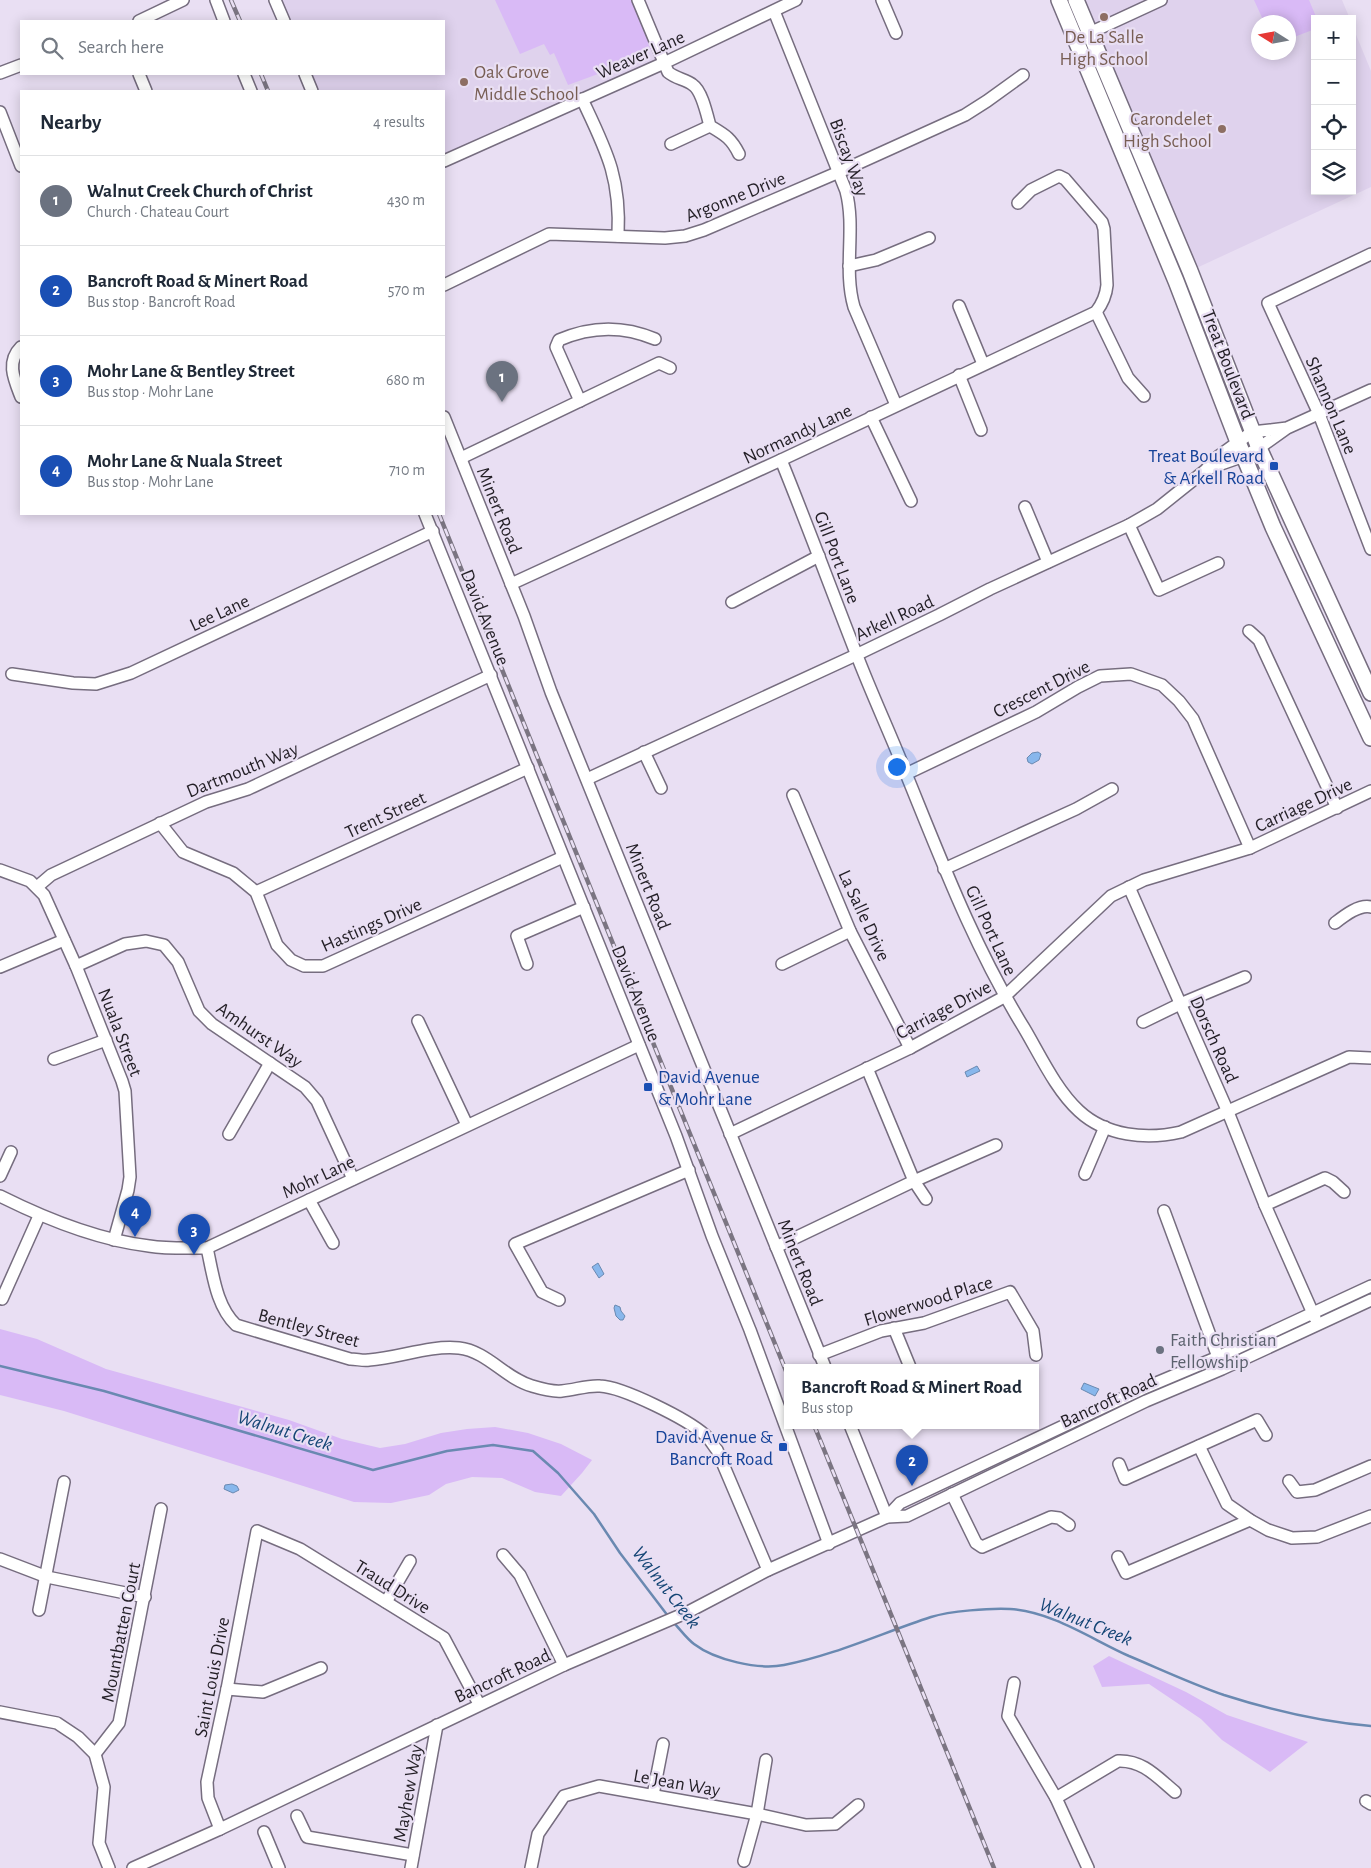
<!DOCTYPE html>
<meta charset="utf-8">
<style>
:root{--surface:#fff;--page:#f2f2f3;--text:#1f2937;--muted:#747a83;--line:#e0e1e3;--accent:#3a788e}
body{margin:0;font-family:"Alegreya Sans",sans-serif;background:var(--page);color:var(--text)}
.controls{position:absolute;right:15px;top:15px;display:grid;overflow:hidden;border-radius:0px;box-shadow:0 2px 12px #0003}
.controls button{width:45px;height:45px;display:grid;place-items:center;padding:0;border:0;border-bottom:1px solid var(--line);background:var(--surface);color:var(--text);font:25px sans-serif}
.compass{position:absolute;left:1251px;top:15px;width:45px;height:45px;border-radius:50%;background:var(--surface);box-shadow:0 2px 12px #0003;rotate:281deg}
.you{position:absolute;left:896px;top:766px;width:18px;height:18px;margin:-12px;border:4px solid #fff;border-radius:50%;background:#1a73e8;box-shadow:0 0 0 8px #1a73e833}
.badge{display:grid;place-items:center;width:32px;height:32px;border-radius:50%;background:var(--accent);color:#fff;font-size:16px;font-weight:700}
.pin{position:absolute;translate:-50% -41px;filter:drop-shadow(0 1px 2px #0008)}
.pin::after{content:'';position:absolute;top:26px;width:18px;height:15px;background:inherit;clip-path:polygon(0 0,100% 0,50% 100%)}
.popup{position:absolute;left:784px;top:1364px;width:255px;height:65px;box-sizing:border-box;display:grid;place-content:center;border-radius:0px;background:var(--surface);filter:drop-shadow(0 1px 4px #0005);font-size:16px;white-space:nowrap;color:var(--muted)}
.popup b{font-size:19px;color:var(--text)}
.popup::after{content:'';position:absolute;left:50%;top:100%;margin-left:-10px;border:10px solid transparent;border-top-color:var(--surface)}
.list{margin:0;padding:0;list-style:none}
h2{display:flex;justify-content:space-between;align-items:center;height:65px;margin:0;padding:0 20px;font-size:21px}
h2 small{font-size:16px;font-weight:400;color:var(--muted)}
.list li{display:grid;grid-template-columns:32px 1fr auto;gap:15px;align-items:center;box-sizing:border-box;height:90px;padding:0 20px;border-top:1px solid var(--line)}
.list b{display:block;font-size:19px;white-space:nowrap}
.list p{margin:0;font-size:16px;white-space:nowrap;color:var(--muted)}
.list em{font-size:16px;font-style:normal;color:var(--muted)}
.icon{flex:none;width:28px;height:28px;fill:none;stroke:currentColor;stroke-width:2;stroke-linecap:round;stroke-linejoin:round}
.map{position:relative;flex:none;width:1371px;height:1868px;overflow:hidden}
.search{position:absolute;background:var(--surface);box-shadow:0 2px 12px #0003;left:20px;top:20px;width:425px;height:55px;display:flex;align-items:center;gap:12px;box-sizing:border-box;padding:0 18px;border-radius:0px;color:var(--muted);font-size:19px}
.panel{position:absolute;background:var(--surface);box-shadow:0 2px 12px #0003;left:20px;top:90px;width:425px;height:425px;border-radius:0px}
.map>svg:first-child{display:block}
.built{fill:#dfd2ed;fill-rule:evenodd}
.green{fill:#d9baf6}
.water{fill:#88b7ec;stroke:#6a89b1}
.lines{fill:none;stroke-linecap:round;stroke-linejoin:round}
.stream{stroke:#6a89b1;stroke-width:2.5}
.minor-casing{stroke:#766d7f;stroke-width:14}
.major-casing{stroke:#766d7f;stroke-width:18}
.minor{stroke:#fff;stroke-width:11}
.major{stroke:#fff;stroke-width:15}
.rail-casing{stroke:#7b7582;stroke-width:4.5}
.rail{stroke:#e9dff3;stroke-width:2.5;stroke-dasharray:8;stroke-linecap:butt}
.education-dot{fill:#8d6e63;stroke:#e9dff3;stroke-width:2}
.transit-dot{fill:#1a4fb4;stroke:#e9dff3;stroke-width:2}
.worship-dot{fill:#6b7280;stroke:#e9dff3;stroke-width:2}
.labels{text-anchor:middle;stroke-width:4.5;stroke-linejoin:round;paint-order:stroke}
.education-label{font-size:19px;fill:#785e54;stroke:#e9dff3}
.street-label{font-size:19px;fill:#231f26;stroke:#e9dff3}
.transit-label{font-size:19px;fill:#164399;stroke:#e9dff3;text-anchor:end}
.worship-label{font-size:19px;fill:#5b616d;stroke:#e9dff3;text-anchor:start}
.water-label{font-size:20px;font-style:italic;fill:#144575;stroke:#e9dff3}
</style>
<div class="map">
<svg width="1371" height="1868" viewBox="0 0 1371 1868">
<rect width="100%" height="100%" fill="#e9dff3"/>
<g class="built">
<polygon points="279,0 638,0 664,63 444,161 444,91 312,91 305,74 444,74 444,21 284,21"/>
<path d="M1076 0H1342L1350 19H1315V191H1352V25L1371 71V187L1190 271ZM1258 22H1288V52H1258Z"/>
</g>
<g class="green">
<polygon points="495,0 631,0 651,49 647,56 568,85 554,53 550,55 544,44 520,54"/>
<polygon points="1254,0 1309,0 1317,19 1315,19 1315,29 1289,39 1288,22 1264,22"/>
<polygon points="0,1329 37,1339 106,1369 289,1420 342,1439 380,1448 405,1444 441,1433 467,1429 495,1427 528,1433 561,1444 592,1460 582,1473 561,1496 535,1492 502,1478 472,1477 446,1484 429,1495 391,1503 354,1502 64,1411 0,1395"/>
<polygon points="1109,1656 1186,1692 1227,1715 1308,1742 1270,1772 1222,1740 1201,1719 1149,1684 1102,1687 1093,1666"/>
</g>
<g class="water">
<polygon points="1038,752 1041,754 1039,760 1032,764 1028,762 1027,758 1032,753"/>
<polygon points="977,1066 980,1071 967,1077 965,1072"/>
<polygon points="598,1263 604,1274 599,1278 592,1267"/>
<polygon points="615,1305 620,1307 621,1311 625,1316 623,1320 620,1320 616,1316 614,1308"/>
<polygon points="1084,1383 1099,1389 1095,1396 1081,1389"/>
<polygon points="232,1484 237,1486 239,1490 233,1493 224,1489 225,1485"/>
</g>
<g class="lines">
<g class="stream">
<polyline points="0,1366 104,1391 373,1470 447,1451 493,1445 533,1451 558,1473 594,1514 620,1553 668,1616"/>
<path d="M673 1622C680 1629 686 1638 694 1644 715 1660 758 1670 784 1665 835 1655 882 1633 931 1617 950 1611 990 1608 1010 1609 1053 1612 1091 1639 1129 1656 1160 1669 1192 1684 1224 1695 1271 1710 1321 1722 1371 1726"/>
</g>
<g class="minor-casing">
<g id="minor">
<polyline points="216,0 224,21"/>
<polyline points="275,0 284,21"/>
<path d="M638 0 668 72C676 79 686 79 693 85 702 91 707 115 710 126 725 135 731 138 739 154"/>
<polyline points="882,0 896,33"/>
<path d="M774 11 846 191C856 229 843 269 854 307L896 405"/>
<polyline points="139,21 183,0"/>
<polyline points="1083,36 1161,0"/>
<polyline points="0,73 21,65"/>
<polyline points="139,74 146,91"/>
<polyline points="244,74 251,91"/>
<polyline points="305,74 312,91"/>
<path d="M582 99C606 150 621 177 618 236"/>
<polyline points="0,112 21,166"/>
<polyline points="671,144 710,126"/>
<polyline points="444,161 664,63 796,0"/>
<polyline points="1371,254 1268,303 1319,414 1371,549"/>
<polyline points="849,266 876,260 929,238"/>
<polyline points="444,285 549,234 665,238 685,236 704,230 839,172 965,115 987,101 1023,75"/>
<polyline points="959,306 983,364"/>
<polyline points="1096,312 1128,378 1144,396"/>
<path d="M21 347C6 362 14 379 21 397"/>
<polyline points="959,375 981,430"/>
<path d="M580 401 556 347 559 340C591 326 622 325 655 339"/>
<polyline points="444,417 524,616 551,692 825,1367"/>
<polyline points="871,417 911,501"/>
<polyline points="1287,428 1252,432 1212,461 1207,469 1244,456 1259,448 1287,428 1371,390"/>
<polyline points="461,458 659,363 670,368"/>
<path d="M781 460C807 524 831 589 856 653 872 695 891 735 907 776 942 862 975 949 1024 1028 1040 1055 1056 1090 1079 1111 1106 1136 1146 1140 1181 1132L1349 1057 1371 1058"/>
<polyline points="1025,507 1048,562"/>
<polyline points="425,514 676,1136 712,1236 750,1330 829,1544"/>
<polyline points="1129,525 1159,590 1218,563"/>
<path d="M511 584 781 460 1096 312C1103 303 1106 296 1107 285L1104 229 1102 222 1065 179 1059 176 1031 190 1018 203"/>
<polyline points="732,602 819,556"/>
<polyline points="1249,631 1259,640 1337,808"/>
<polyline points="12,674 73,683 96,684 131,673 433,531"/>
<polyline points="644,752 661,788"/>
<polyline points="906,774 1036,712 1078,687 1100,676 1131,674 1162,685 1179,701 1193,719 1250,848"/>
<polyline points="587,779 856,655 939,615 990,589 1129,525 1157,509 1207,469"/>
<polyline points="793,795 850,931 910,1048"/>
<polyline points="160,823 183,852 233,873 256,892 277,945 291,960 304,966 323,966 563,857"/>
<polyline points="944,869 1076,809 1112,789"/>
<polyline points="0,870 30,881 44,895 76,966 122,1081 125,1091 130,1177 128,1190 114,1240"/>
<polyline points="37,887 51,875 206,802 248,789 491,675"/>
<polyline points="1129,887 1228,1112 1265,1205 1315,1318"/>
<polyline points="256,892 528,768"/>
<path d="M1335 923C1344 916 1359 904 1371 907"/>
<polyline points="527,964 517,936 584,907"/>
<polyline points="782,964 850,931"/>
<polyline points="76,966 125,944 146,941 164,945 178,962 199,1011 212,1024 305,1087 317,1101 353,1179"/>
<polyline points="0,967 64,940"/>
<polyline points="418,1021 467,1125"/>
<polyline points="1143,1022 1180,1004 1245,977"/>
<polyline points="54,1059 106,1040"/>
<polyline points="867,1068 914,1181 926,1199"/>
<polyline points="229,1134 270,1063"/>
<polyline points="730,1134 910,1048 1004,997 1111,896 1144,880 1250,848 1371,791"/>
<polyline points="1085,1174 1105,1127"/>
<polyline points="0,1176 11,1152"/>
<path d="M0 1196C46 1219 98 1240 149 1246 168 1249 188 1248 207 1248L639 1045"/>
<polyline points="309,1200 333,1243"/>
<polyline points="1265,1205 1325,1178 1333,1182 1344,1192"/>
<polyline points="1164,1211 1218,1357"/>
<polyline points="776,1247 914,1181 996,1145"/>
<path d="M207 1248C213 1274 216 1306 236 1325L350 1359C357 1359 363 1361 369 1360 399 1358 429 1345 459 1348 487 1351 506 1379 532 1386 542 1389 553 1392 562 1391 575 1390 587 1385 600 1386 623 1387 687 1419 705 1435 710 1439 713 1445 717 1450L768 1570"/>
<polyline points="2,1299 39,1216"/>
<polyline points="559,1300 542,1292 515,1244 689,1170"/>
<polyline points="894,1328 910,1367"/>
<polyline points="819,1355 881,1331 924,1323 1010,1292 1033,1331 1036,1355"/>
<polyline points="850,1425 887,1517"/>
<polyline points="1199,1446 1227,1504 1250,1520 1268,1530 1292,1538 1317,1537 1371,1516"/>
<polyline points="1119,1464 1125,1479 1257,1420 1266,1435"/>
<polyline points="1289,1481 1297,1492 1315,1490 1371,1466"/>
<polyline points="952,1494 976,1543 982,1547 1051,1517 1059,1518 1069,1525"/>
<polyline points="887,1517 900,1503 1142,1389 1218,1357 1371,1286"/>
<polyline points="503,1555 520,1575 564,1665"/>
<polyline points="1118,1557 1126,1573 1250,1520"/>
<polyline points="0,1559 47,1577 145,1597"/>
<polyline points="386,1602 410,1561"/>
<polyline points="39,1610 64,1482"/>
<polyline points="1014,1683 1008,1716 1056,1798 1088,1868"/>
<polyline points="227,1689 263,1692 321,1668"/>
<polyline points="0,1712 57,1723 78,1737 95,1754 104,1787 99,1843 109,1868"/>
<polyline points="95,1754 119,1723 161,1509"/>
<polyline points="653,1795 663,1744"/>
<path d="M1056 1798 1118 1761C1143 1760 1157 1777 1175 1792"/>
<polyline points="1366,1801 1371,1804"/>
<polyline points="297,1816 307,1837 413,1855"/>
<polyline points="220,1829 208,1798 207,1782 227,1689 257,1531 300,1549 444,1638 479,1704"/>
<polyline points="264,1832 279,1868"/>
<polyline points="744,1861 757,1814 766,1760"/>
<polyline points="133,1868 220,1829 564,1665 688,1612 768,1570 887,1517 907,1516 1146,1401 1222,1369 1371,1300"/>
<polyline points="411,1868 437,1725"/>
<polyline points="531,1868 538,1834 564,1796 599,1786 757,1814 806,1825 835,1824 858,1805"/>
</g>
</g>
<g class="major-casing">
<g id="major">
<polyline points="1059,0 1176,281 1238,442 1273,527 1371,738"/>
<polyline points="1076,0 1190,271 1259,448 1371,693"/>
</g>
</g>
<use href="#minor" class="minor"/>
<use href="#major" class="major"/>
<g class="rail-casing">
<g id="rail">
<polyline points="231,0 240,21"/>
<polyline points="261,74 268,91"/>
<polyline points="439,514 788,1376"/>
<polyline points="814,1425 994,1868"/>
</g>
</g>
<use href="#rail" class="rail"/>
</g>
<g class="education-dot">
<circle cx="1104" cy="17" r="5"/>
<circle cx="464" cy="82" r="5"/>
<circle cx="1222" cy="129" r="5"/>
</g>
<g class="transit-dot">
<rect x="1269" y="461" width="10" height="10" rx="2.5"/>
<rect x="643" y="1082" width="10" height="10" rx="2.5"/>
<rect x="778" y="1442" width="10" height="10" rx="2.5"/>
</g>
<circle class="worship-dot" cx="1160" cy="1350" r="5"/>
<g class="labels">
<g class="education-label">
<text x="1104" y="43">De La Salle<tspan x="1104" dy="22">High School</tspan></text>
<text x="474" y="78" text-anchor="start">Oak Grove<tspan x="474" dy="22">Middle School</tspan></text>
<text x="1212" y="125" text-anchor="end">Carondelet<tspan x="1212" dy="22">High School</tspan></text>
</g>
<g class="street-label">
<text transform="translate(640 54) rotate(-24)" y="7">Weaver Lane</text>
<text transform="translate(850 157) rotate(70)" y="7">Biscay Way</text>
<text transform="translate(735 196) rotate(-22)" y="7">Argonne Drive</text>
<text transform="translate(1229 364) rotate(69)" y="7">Treat Boulevard</text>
<text transform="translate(1332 405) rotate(67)" y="7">Shannon Lane</text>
<text transform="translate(797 433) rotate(-25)" y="7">Normandy Lane</text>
<text transform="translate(500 510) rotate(68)" y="7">Minert Road</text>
<text transform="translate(838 557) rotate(69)" y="7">Gill Port Lane</text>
<text transform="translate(219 612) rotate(-25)" y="7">Lee Lane</text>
<text transform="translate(486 617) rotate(68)" y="7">David Avenue</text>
<text transform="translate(894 617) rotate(-25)" y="7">Arkell Road</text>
<text transform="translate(1041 688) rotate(-27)" y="7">Crescent Drive</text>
<text transform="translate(242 769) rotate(-22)" y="7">Dartmouth Way</text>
<text transform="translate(1303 804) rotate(-25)" y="7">Carriage Drive</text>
<text transform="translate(385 814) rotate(-25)" y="7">Trent Street</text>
<text transform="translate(649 886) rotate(68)" y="7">Minert Road</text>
<text transform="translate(865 915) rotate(65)" y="7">La Salle Drive</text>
<text transform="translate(371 924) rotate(-24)" y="7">Hastings Drive</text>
<text transform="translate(992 930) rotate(65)" y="7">Gill Port Lane</text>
<text transform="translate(637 993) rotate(68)" y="7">David Avenue</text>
<text transform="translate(943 1009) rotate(-28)" y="7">Carriage Drive</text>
<text transform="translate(121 1032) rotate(69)" y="7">Nuala Street</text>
<text transform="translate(260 1034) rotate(35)" y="7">Amhurst Way</text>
<text transform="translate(1215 1039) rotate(66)" y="7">Dorsch Road</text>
<text transform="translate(318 1176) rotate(-25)" y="7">Mohr Lane</text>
<text transform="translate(801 1262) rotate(68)" y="7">Minert Road</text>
<text transform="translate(928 1300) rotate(-17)" y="7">Flowerwood Place</text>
<text transform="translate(309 1327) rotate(15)" y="7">Bentley Street</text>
<text transform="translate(1108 1400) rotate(-25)" y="7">Bancroft Road</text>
<text transform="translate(393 1586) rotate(32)" y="7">Traud Drive</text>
<text transform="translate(120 1632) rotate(-79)" y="7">Mountbatten Court</text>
<text transform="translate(502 1675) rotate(-25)" y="7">Bancroft Road</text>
<text transform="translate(211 1677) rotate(-79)" y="7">Saint Louis Drive</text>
<text transform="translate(677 1782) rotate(10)" y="7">Le Jean Way</text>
<text transform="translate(407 1793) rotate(-80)" y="7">Mayhew Way</text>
</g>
<g class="transit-label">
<text x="1264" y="462">Treat Boulevard<tspan x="1264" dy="22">&amp; Arkell Road</tspan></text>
<text x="658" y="1083" text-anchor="start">David Avenue<tspan x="658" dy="22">&amp; Mohr Lane</tspan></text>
<text x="773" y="1443">David Avenue &amp;<tspan x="773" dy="22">Bancroft Road</tspan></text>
</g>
<g class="worship-label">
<text x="1170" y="1346">Faith Christian<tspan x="1170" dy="22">Fellowship</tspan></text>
</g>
<g class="water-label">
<text transform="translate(285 1430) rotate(17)" y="7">Walnut Creek</text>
<text transform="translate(667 1587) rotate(52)" y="7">Walnut Creek</text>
<text transform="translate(1086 1621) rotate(22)" y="7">Walnut Creek</text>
</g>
</g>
</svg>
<div class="controls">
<button>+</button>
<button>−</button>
<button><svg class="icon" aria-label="locate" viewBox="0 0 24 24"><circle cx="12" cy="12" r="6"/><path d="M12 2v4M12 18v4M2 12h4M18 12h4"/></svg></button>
<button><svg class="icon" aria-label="layers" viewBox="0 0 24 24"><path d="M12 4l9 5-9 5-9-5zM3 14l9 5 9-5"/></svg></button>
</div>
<svg class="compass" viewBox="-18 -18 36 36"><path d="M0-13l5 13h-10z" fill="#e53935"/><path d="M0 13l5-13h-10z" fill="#747a83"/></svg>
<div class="you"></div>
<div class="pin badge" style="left:502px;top:402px;background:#6b7280">1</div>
<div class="pin badge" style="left:912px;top:1486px;background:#1a4fb4">2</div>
<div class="popup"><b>Bancroft Road &amp; Minert Road</b>Bus stop</div>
<div class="pin badge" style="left:194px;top:1255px;background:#1a4fb4">3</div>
<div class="pin badge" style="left:135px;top:1237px;background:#1a4fb4">4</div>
<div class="search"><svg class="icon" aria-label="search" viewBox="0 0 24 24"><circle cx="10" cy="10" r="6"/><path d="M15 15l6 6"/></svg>Search here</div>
<section class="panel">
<h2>Nearby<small>4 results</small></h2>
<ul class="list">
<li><span class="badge" style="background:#6b7280">1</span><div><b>Walnut Creek Church of Christ</b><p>Church · Chateau Court</p></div><em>430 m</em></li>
<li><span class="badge" style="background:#1a4fb4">2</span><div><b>Bancroft Road &amp; Minert Road</b><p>Bus stop · Bancroft Road</p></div><em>570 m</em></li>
<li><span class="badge" style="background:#1a4fb4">3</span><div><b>Mohr Lane &amp; Bentley Street</b><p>Bus stop · Mohr Lane</p></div><em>680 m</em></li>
<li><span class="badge" style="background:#1a4fb4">4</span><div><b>Mohr Lane &amp; Nuala Street</b><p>Bus stop · Mohr Lane</p></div><em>710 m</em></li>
</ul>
</section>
</div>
